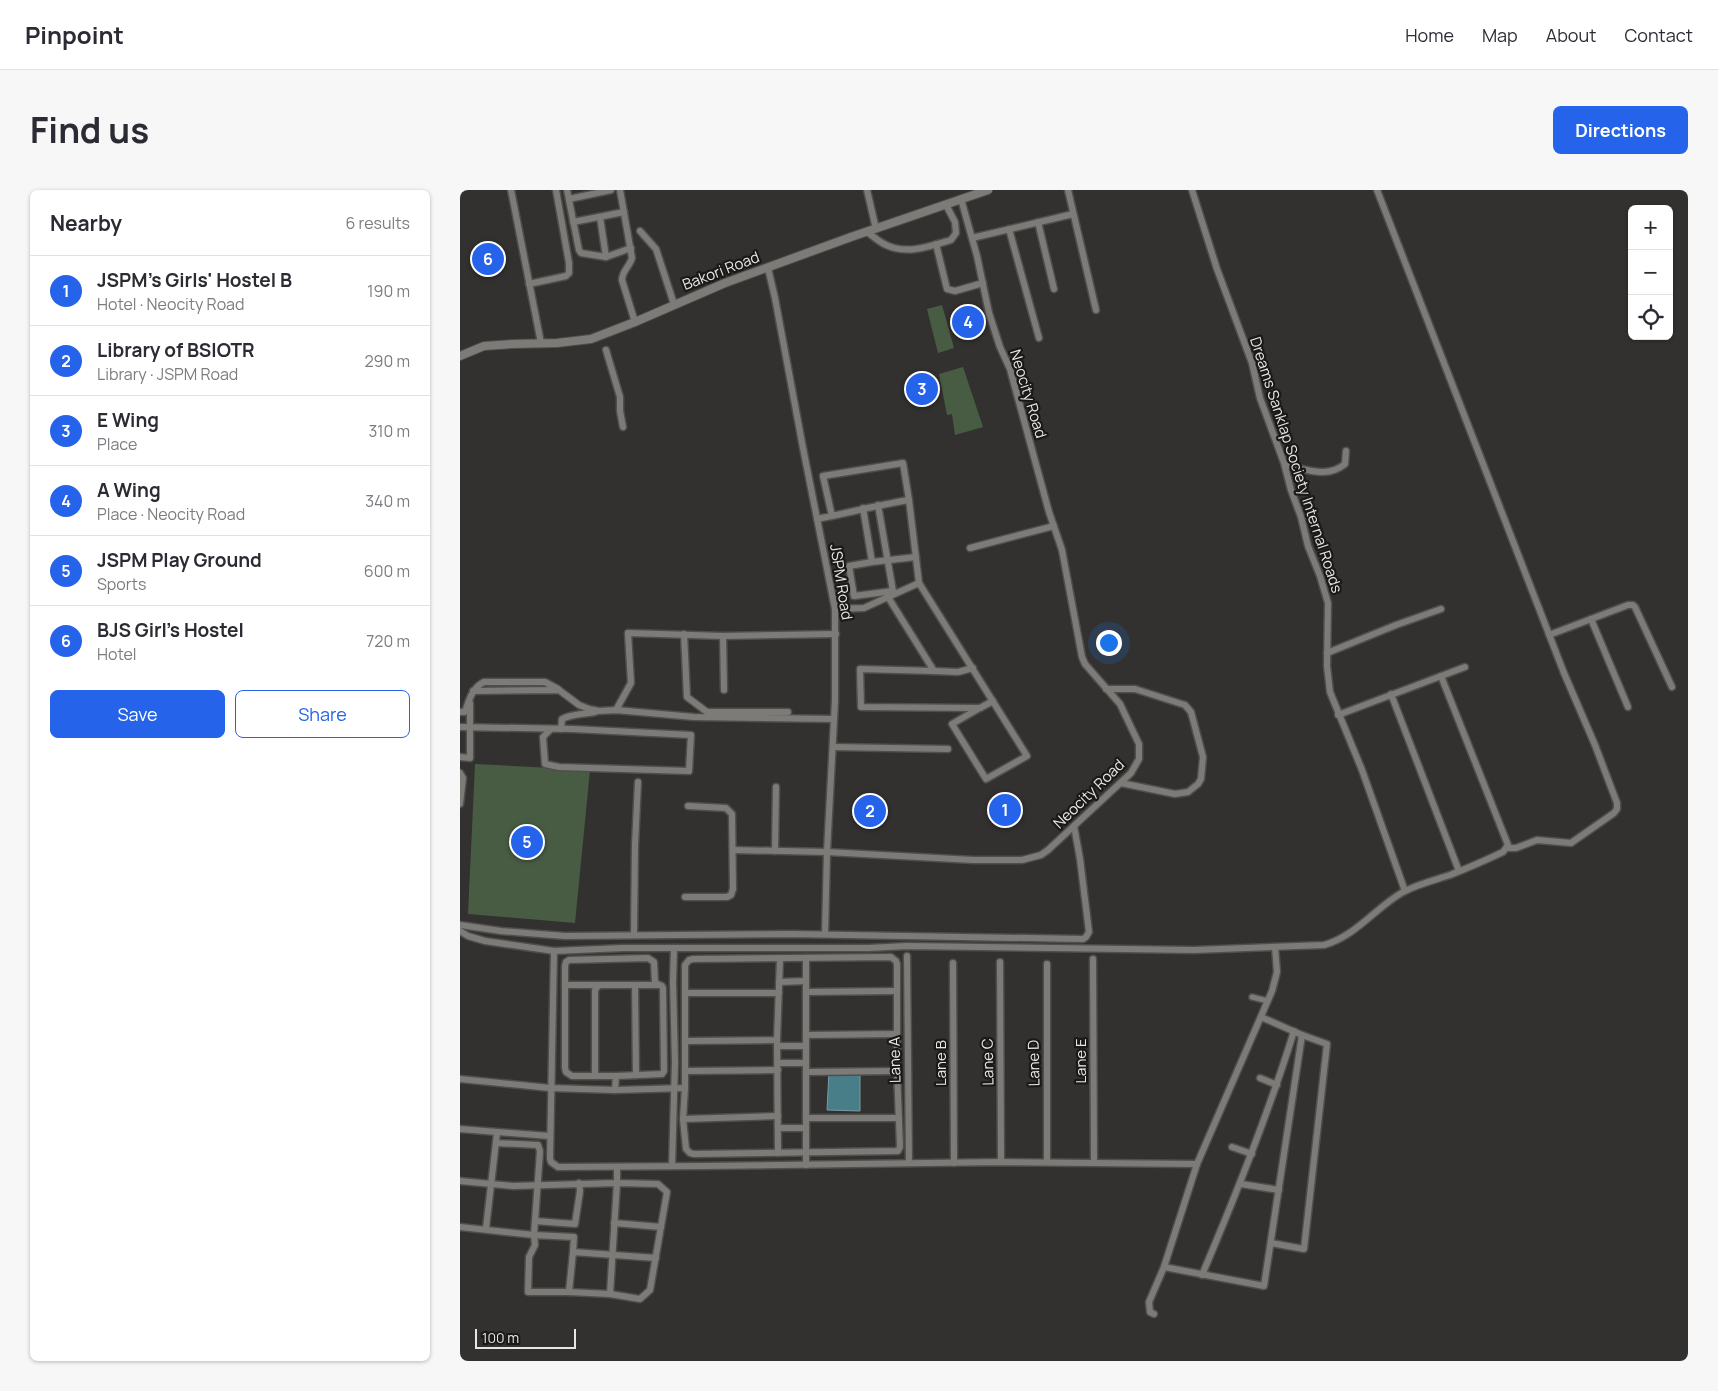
<!DOCTYPE html>
<meta charset="utf-8">
<style>
:root{--surface:#fff;--page:#f7f7f7;--text:#2b2b33;--muted:#7c7c81;--line:#e1e1e2;--accent:#2563eb}
body{margin:0;font-family:Manrope,sans-serif;background:var(--page);color:var(--text)}
.controls{position:absolute;right:15px;top:15px;display:grid;overflow:hidden;border-radius:8px;box-shadow:0 1px 4px #0004}
.controls button{width:45px;height:45px;display:grid;place-items:center;padding:0;border:0;border-bottom:1px solid var(--line);background:var(--surface);color:var(--text);font:25px sans-serif}
.scale{position:absolute;left:15px;bottom:12px;width:101px;box-sizing:border-box;padding-left:5px;border:2px solid #e8e6e5;border-top:0;font-size:14px;line-height:18px;white-space:nowrap;color:#e8e6e5;-webkit-text-stroke:4px #1a1918;paint-order:stroke}
.you{position:absolute;left:648px;top:452px;width:18px;height:18px;margin:-12px;border:4px solid #fff;border-radius:50%;background:#1a73e8;box-shadow:0 0 0 8px #1a73e833}
.badge{display:grid;place-items:center;width:32px;height:32px;border-radius:50%;background:var(--accent);color:#fff;font-size:16px;font-weight:700}
.pin{position:absolute;translate:-50% -50%;border:2px solid #fff;box-shadow:0 1px 5px #0006}
.list{margin:0;padding:0;list-style:none}
h2{display:flex;justify-content:space-between;align-items:center;height:65px;margin:0;padding:0 20px;font-size:21px}
h2 small{font-size:16px;font-weight:400;color:var(--muted)}
.list li{display:grid;grid-template-columns:32px 1fr auto;gap:15px;align-items:center;box-sizing:border-box;height:70px;padding:0 20px;border-top:1px solid var(--line)}
.list b{display:block;font-size:19px;white-space:nowrap}
.list p{margin:0;font-size:16px;white-space:nowrap;color:var(--muted)}
.list em{font-size:16px;font-style:normal;color:var(--muted)}
.actions{display:flex;gap:10px;padding:15px 20px}
.actions a{flex:1;padding:11px 0;border:1px solid var(--accent);border-radius:8px;text-align:center;font-size:18px;color:var(--accent)}
.actions .main{background:var(--accent);color:#fff}
.icon{flex:none;width:28px;height:28px;fill:none;stroke:currentColor;stroke-width:2;stroke-linecap:round;stroke-linejoin:round}
.map{position:relative;flex:none;width:1228px;height:1171px;overflow:hidden;border-radius:8px}
header{display:flex;align-items:center;gap:30px;box-sizing:border-box;height:70px;padding:0 25px;background:var(--surface);border-bottom:1px solid var(--line)}
header strong{font-size:24px}
nav{display:flex;gap:28px;margin-inline-start:auto;font-size:18px}
.intro{display:flex;align-items:center;justify-content:space-between;box-sizing:border-box;height:120px;padding:0 30px}
h1{margin:0;font-size:35px}
.button{padding:12px 22px;border-radius:8px;background:var(--accent);color:#fff;font-size:18px;font-weight:700}
main{display:flex;gap:30px;padding:0 30px}
aside{flex:1;background:var(--surface);border-radius:8px;box-shadow:0 1px 4px #0004}
.map>svg:first-child{display:block}
.green{fill:#485c43}
.water{fill:#477e88;stroke:#779da4}
.lines{fill:none;stroke-linecap:round;stroke-linejoin:round}
.pedestrian-casing{stroke:#504e4d;stroke-width:8}
.minor-casing{stroke:#504e4d;stroke-width:9}
.tertiary-casing{stroke:#504e4d;stroke-width:10}
.pedestrian{stroke:#7d7b78;stroke-width:5}
.minor{stroke:#7d7b78;stroke-width:6}
.tertiary{stroke:#7d7b78;stroke-width:8}
.labels{text-anchor:middle;stroke-width:4.5;stroke-linejoin:round;paint-order:stroke}
.street-label{font-size:15px;fill:#e8e6e5;stroke:#1a1918}
</style>
<header>
<strong>Pinpoint</strong>
<nav><a>Home</a><a>Map</a><a>About</a><a>Contact</a></nav>
</header>
<div class="intro"><h1>Find us</h1><a class="button">Directions</a></div>
<main>
<aside>
<h2>Nearby<small>6 results</small></h2>
<ul class="list">
<li><span class="badge">1</span><div><b>JSPM's Girls' Hostel B</b><p>Hotel · Neocity Road</p></div><em>190 m</em></li>
<li><span class="badge">2</span><div><b>Library of BSIOTR</b><p>Library · JSPM Road</p></div><em>290 m</em></li>
<li><span class="badge">3</span><div><b>E Wing</b><p>Place</p></div><em>310 m</em></li>
<li><span class="badge">4</span><div><b>A Wing</b><p>Place · Neocity Road</p></div><em>340 m</em></li>
<li><span class="badge">5</span><div><b>JSPM Play Ground</b><p>Sports</p></div><em>600 m</em></li>
<li><span class="badge">6</span><div><b>BJS Girl's Hostel</b><p>Hotel</p></div><em>720 m</em></li>
</ul>
<div class="actions"><a class="main">Save</a><a>Share</a></div>
</aside>
<div class="map">
<svg width="1228" height="1171" viewBox="0 0 1228 1171">
<rect width="100%" height="100%" fill="#33312f"/>
<g class="green">
<polygon points="482,115 494,158 478,163 467,119"/>
<polygon points="503,177 523,237 495,245 492,224 487,225 479,184"/>
<polygon points="15,574 130,580 115,733 8,724"/>
</g>
<polygon class="water" points="369,882 400,882 400,921 367,920"/>
<g class="lines">
<g class="pedestrian-casing">
<polyline id="pedestrian" points="792,807 808,811"/>
</g>
<g class="minor-casing">
<g id="minor">
<polyline points="51,0 81,153"/>
<polyline points="107,0 119,60 121,63 146,67 171,58"/>
<path d="M160 0 172 68C170 76 162 81 162 90L175 132"/>
<polyline points="407,0 416,39"/>
<polyline points="608,0 636,120"/>
<polyline points="732,0 757,79 792,173 800,208 824,273 831,300 841,327 848,356 860,386 868,413 867,476 870,502 902,580 945,701"/>
<polyline points="917,0 1104,483 1135,555 1157,613 1157,619 1154,623 1111,653 1077,650 1056,658 1047,658"/>
<polyline points="109,9 151,0"/>
<polyline points="140,27 146,67"/>
<polyline points="113,32 164,22"/>
<polyline points="578,32 594,99"/>
<polyline points="549,39 579,148"/>
<polyline points="180,41 196,59 214,114"/>
<path d="M407 42C413 46 419 52 426 55 447 65 471 56 491 50L496 43 495 32 486 15"/>
<polyline points="512,48 613,24"/>
<polyline points="476,54 487,99 495,101 523,93"/>
<polyline points="308,78 315,108 343,258 375,419 375,511 367,662 365,744"/>
<polyline points="69,94 106,86 109,83 109,73 96,0"/>
<polyline points="146,160 160,207 160,221 163,237"/>
<path d="M825 275C846 279 867 289 885 274L886 261"/>
<polyline points="449,310 459,393"/>
<polyline points="403,318 412,372 456,367"/>
<path d="M357 329C388 323 418 315 449 310L443 273 363 286 372 326"/>
<polyline points="510,358 594,336"/>
<polyline points="412,372 389,376 394,406 433,401 418,315"/>
<polyline points="428,407 459,393 567,566 526,589 492,534 518,519"/>
<polyline points="375,419 404,418 428,407 474,481 400,479 401,517 520,518 533,511"/>
<polyline points="1131,429 1168,517"/>
<polyline points="224,444 227,507 247,522 328,522"/>
<polyline points="1089,445 1168,415 1173,415 1175,417 1212,497"/>
<polyline points="263,446 264,500"/>
<polyline points="867,463 936,435 981,419"/>
<polyline points="474,481 498,482 513,478"/>
<polyline points="646,499 675,499 725,515 731,522 743,567 741,589 738,594 728,602 715,604 661,593"/>
<polyline points="13,501 99,500 119,515 129,519 139,521 156,520 234,527 374,529"/>
<polyline points="931,504 999,681"/>
<polyline points="156,520 171,493 168,443 263,446 376,444"/>
<path d="M0 522H5C9 510 12 498 24 492H85L98 499"/>
<polyline points="878,525 1005,477"/>
<polyline points="0,537 113,539 231,545 229,581 99,577 85,574 83,547 91,539"/>
<path d="M101 539 102 529C111 524 125 524 135 522"/>
<polyline points="373,557 488,559"/>
<polyline points="0,567 10,568 10,513"/>
<polyline points="0,583 3,588 0,614"/>
<polyline points="273,660 367,662 513,670 562,670 581,665 588,660 671,583 679,569 679,554 660,514 625,474 622,467 602,360 589,322 550,179 540,157 529,123 517,66 501,9"/>
<polyline points="315,661 316,597"/>
<polyline points="225,707 267,707 271,705 273,699 272,624 266,618 228,616"/>
<polyline points="0,735 41,741 105,746 331,744 623,749 626,747 629,742 620,669 614,636"/>
<path d="M0 741 8 746 25 751 94 761 163 758H408L447 756 734 760 864 755C896 746 915 718 943 702 958 694 975 690 990 685 1008 678 1026 670 1043 662L1048 655 981 486"/>
<polyline points="174,745 175,655 178,592"/>
<polyline points="94,761 90,968 91,972 98,977 243,976 541,972 737,974"/>
<polyline points="447,766 449,973"/>
<polygon points="431,767 436,771 437,774 437,881 440,957 438,961 234,964 230,963 226,959 223,929 225,898 225,775 229,770 233,769"/>
<polyline points="633,769 634,972"/>
<polyline points="540,772 541,972"/>
<polyline points="493,773 494,973"/>
<polyline points="587,774 587,972"/>
<polyline points="319,792 346,791"/>
<polyline points="105,795 139,795"/>
<polyline points="175,795 176,885"/>
<polyline points="346,802 436,801"/>
<polyline points="225,803 319,803"/>
<polyline points="801,827 842,845 867,854 844,1059 811,1053"/>
<polyline points="346,845 436,844"/>
<polyline points="317,850 318,963"/>
<polyline points="225,851 317,850 320,769"/>
<polyline points="317,856 346,856"/>
<polyline points="318,873 346,873"/>
<polyline points="225,881 318,880"/>
<polyline points="346,882 437,881"/>
<polyline points="135,886 135,800 139,795 197,795"/>
<polyline points="800,888 817,895"/>
<polyline points="0,889 90,898 155,900 225,898"/>
<polyline points="155,900 156,886 112,886 106,882 105,878 105,776 106,772 109,770 188,768 194,772 195,793 202,796 203,798 204,881 202,884 156,886"/>
<polyline points="346,928 439,928"/>
<polyline points="223,929 318,926"/>
<polyline points="319,938 346,938"/>
<polyline points="0,939 89,946"/>
<polyline points="772,957 792,964"/>
<polyline points="346,975 346,768"/>
<polyline points="212,976 215,872 213,792 214,758"/>
<polyline points="0,991 53,996 157,993 198,994 207,1002 190,1100 180,1109 150,1104 157,993 157,977"/>
<polyline points="781,994 819,1000"/>
<polyline points="75,1031 115,1034 120,1001 119,993"/>
<polyline points="154,1033 201,1037"/>
<polyline points="0,1037 74,1045 80,961 78,955 36,953"/>
<polyline points="26,1038 37,943"/>
<polyline points="113,1062 114,1047 74,1045 75,1055 69,1067 68,1102 109,1102 113,1062 196,1068"/>
<polyline points="704,1077 804,1096 842,845"/>
<path d="M742 1085C776 1005 808 925 834 841"/>
<polyline points="109,1102 150,1104"/>
<polyline points="694,1124 690,1122 689,1112 704,1077 737,974 812,801 817,782 815,757"/>
</g>
</g>
<g class="tertiary-casing">
<polyline id="tertiary" points="0,166 24,156 52,154 97,153 131,149 175,132 265,93 391,47 528,0"/>
</g>
<use href="#pedestrian" class="pedestrian"/>
<use href="#minor" class="minor"/>
<use href="#tertiary" class="tertiary"/>
</g>
<g class="labels">
<g class="street-label">
<text transform="translate(261 81) rotate(-21)" y="5">Bakori Road</text>
<text transform="translate(568 204) rotate(73)" y="5">Neocity Road</text>
<text transform="translate(836 275) rotate(72)" y="5">Dreams Sanklap Society Internal Roads</text>
<text transform="translate(381 392) rotate(81)" y="5">JSPM Road</text>
<text transform="translate(629 604) rotate(-44)" y="5">Neocity Road</text>
<text transform="translate(435 870) rotate(-91)" y="5">Lane A</text>
<text transform="translate(621 871) rotate(-90)" y="5">Lane E</text>
<text transform="translate(528 872) rotate(-91)" y="5">Lane C</text>
<text transform="translate(481 873) rotate(-90)" y="5">Lane B</text>
<text transform="translate(574 873) rotate(-91)" y="5">Lane D</text>
</g>
</g>
</svg>
<div class="controls">
<button>+</button>
<button>−</button>
<button><svg class="icon" aria-label="locate" viewBox="0 0 24 24"><circle cx="12" cy="12" r="6"/><path d="M12 2v4M12 18v4M2 12h4M18 12h4"/></svg></button>
</div>
<div class="scale">100 m</div>
<div class="you"></div>
<div class="pin badge" style="left:545px;top:620px">1</div>
<div class="pin badge" style="left:410px;top:621px">2</div>
<div class="pin badge" style="left:462px;top:199px">3</div>
<div class="pin badge" style="left:508px;top:132px">4</div>
<div class="pin badge" style="left:67px;top:652px">5</div>
<div class="pin badge" style="left:28px;top:69px">6</div>
</div>
</main>
